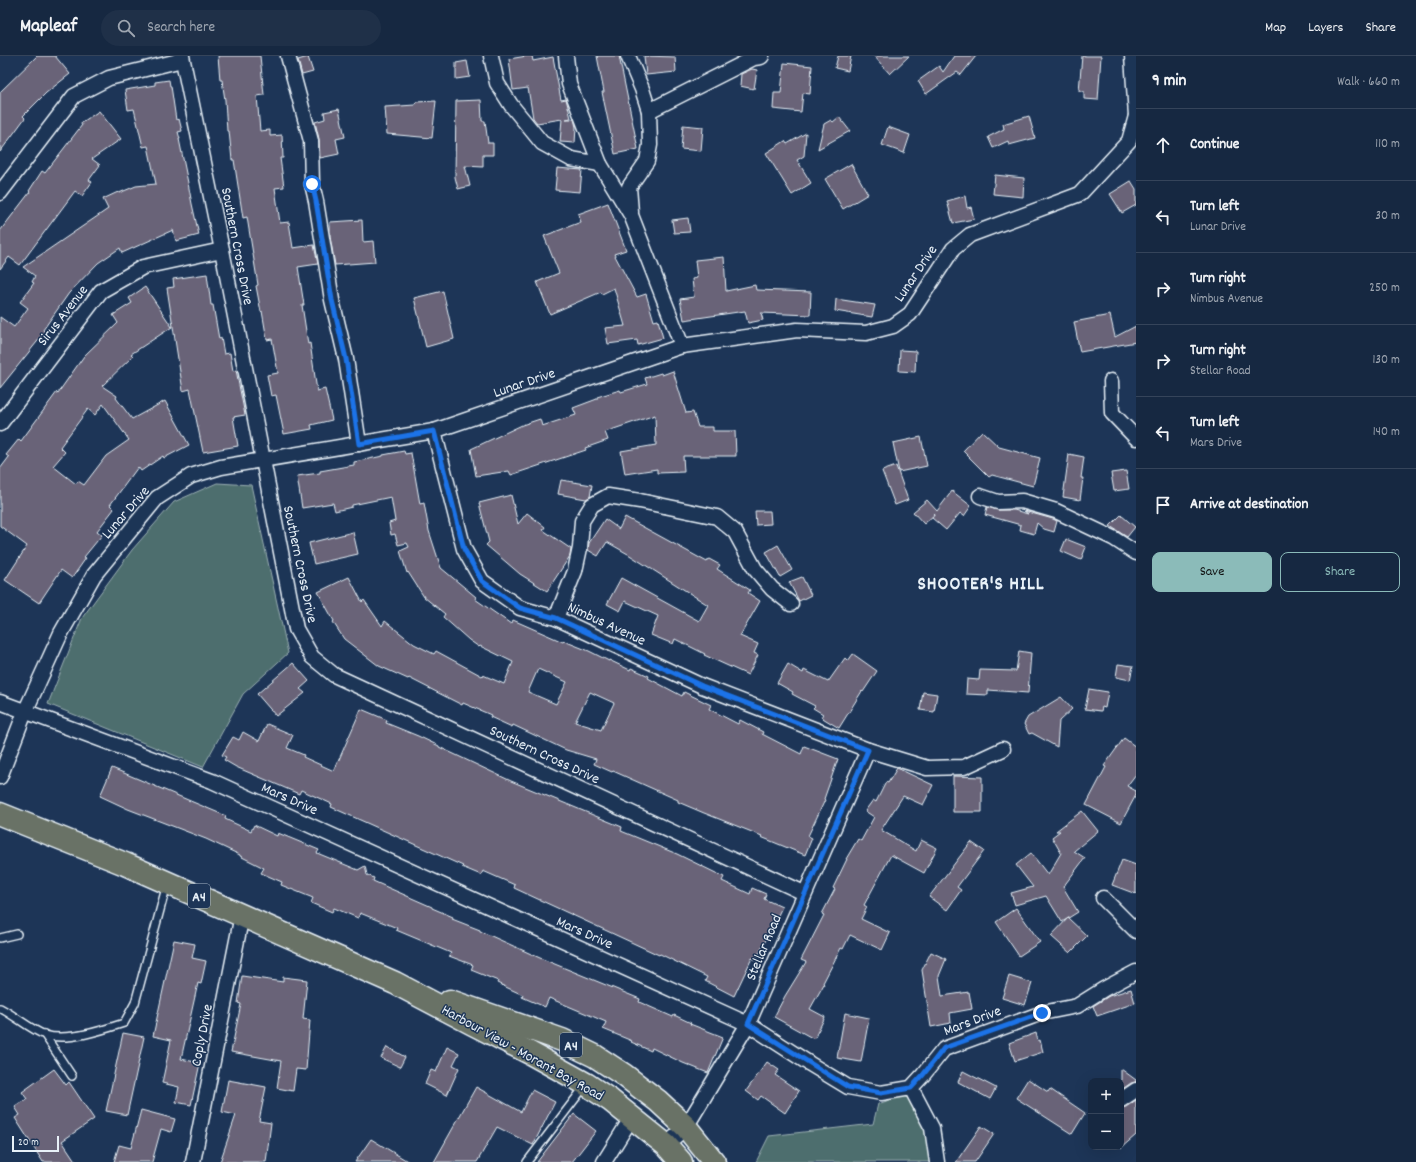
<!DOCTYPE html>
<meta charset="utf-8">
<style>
:root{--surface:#162841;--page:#1f3048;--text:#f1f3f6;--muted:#9ea6b1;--line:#35445a;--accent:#8bbbb9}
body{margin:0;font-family:Dekko,sans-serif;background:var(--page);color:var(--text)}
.controls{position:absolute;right:12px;bottom:12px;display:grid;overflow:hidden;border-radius:8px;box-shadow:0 4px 16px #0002}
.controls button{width:36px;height:36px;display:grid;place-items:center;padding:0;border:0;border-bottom:1px solid var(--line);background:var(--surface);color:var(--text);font:20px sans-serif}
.scale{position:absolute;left:12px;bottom:10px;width:47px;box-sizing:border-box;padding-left:4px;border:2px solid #e8f1f8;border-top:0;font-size:11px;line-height:14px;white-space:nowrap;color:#e8f1f8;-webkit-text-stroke:3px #1d3557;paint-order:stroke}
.stop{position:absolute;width:12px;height:12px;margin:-9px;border:3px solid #1a73e8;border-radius:50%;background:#fff}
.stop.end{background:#1a73e8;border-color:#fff;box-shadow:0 1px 4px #0008}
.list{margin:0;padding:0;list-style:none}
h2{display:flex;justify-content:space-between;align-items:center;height:52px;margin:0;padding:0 16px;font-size:17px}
h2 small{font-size:13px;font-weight:400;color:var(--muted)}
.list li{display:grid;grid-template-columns:26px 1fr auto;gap:12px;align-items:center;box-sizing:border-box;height:72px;padding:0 16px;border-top:1px solid var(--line)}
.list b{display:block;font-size:15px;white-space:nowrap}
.list p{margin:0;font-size:13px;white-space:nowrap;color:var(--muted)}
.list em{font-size:13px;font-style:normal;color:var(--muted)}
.actions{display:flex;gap:8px;padding:12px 16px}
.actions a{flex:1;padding:9px 0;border:1px solid var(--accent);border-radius:8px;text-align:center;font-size:14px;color:var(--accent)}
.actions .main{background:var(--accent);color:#111}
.icon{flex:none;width:22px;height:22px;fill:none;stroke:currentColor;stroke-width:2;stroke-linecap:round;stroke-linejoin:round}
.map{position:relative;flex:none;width:1136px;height:1106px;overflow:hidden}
header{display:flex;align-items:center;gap:24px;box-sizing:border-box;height:56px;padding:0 20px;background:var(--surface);border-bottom:1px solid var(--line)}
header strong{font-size:19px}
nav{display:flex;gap:22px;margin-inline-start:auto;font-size:14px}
.search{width:280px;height:36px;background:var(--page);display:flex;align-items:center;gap:10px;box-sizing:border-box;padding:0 14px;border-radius:22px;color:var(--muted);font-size:15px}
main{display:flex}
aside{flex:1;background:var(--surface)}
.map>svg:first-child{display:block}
.green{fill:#4e6e6e;stroke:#9bb0b3}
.building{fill:#696478;stroke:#e8f1f8;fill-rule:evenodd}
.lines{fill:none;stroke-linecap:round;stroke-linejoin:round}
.service-casing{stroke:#e8f1f8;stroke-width:10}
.minor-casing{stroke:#e8f1f8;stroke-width:17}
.trunk-casing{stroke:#e8f1f8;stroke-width:25}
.service{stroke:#1d3557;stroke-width:7}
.minor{stroke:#1d3557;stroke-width:14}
.trunk{stroke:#697266;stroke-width:22}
.route{stroke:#1a73e8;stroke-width:5}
.labels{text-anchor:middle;stroke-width:3;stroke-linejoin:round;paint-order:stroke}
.shield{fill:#1d3557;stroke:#abb9c8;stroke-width:1}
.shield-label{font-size:14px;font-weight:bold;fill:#e8f1f8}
.street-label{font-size:15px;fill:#e8f1f8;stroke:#1d3557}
.district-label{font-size:19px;font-weight:bold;letter-spacing:1px;fill:#e8f1f8;stroke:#1d3557}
</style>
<header>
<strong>Mapleaf</strong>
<div class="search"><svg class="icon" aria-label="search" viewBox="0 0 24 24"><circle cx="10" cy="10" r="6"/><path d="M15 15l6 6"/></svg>Search here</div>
<nav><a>Map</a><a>Layers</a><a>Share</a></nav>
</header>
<main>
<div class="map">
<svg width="1136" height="1106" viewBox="0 0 1136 1106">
<rect width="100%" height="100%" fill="#1d3557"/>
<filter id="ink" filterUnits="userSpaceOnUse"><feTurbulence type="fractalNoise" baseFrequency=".025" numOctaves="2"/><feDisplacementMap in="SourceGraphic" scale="8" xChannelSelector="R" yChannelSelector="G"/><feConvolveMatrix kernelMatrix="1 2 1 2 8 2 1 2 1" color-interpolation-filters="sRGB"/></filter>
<g filter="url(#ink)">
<g class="green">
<polygon points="217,427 251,429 288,597 243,638 203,711 48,648 82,562 132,494 174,446"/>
<polygon points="907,1038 927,1074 930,1106 756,1106 769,1080 873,1068 878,1048"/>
</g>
<g class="building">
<polygon points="37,0 55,0 70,18 46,37 23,60 25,62 0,96 0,36"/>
<polygon points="218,0 260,0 264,39 257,40 260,75 270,74 270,80 282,79 283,102 280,102 284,131 275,132 280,167 289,166 293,192 314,189 318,208 298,211 304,249 302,249 308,288 310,287 317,335 325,333 332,364 311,369 312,373 284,378 276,339 271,340 267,319 278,317 272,283 267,284 262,255 261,256 256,230 258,229 247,161 243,162 234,104 232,104 229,75 227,75 225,44 222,24 220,24"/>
<polygon points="527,0 532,0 533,5 553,1 561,44 566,43 571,62 566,63 574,63 576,71 575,87 560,86 562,63 537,67 533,62 528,32 513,34 509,3"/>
<polygon points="597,0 619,0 638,93 615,98 602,36 604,36"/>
<polygon points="644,0 675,1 676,16 646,19"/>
<polygon points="838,0 851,0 848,15 835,12"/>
<polygon points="874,0 909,0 890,18"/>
<polygon points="954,0 976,0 961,19 957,16 926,38 918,25 939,10 943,16"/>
<polygon points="1082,0 1101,0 1098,44 1084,43 1084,35 1079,35"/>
<polygon points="308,1 313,16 302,19 298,4"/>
<polygon points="467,5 470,21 456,23 456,7"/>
<polygon points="784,7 812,10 810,38 803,37 801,56 773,53 774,37 781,37"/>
<polygon points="752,13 757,14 754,33 740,30 741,18"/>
<polygon points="169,24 170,30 171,30 176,64 179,63 182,75 178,76 180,83 179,83 188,127 192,148 199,179 176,185 173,174 122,197 120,192 98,207 69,237 43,274 45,276 0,332 0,261 14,271 28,252 20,246 34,227 32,226 35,220 23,211 108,153 103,143 118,136 119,137 136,130 156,128 148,90 143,91 134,53 128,54 125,34 155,29 155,26"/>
<polygon points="481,44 482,65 485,65 488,87 493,87 493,99 483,99 483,111 465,110 470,130 458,133 455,121 456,45"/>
<polygon points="436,45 432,82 387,78 385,51 415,49 416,46"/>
<polygon points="339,53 345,81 336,83 339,98 320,102 319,83 315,66 325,63 324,56"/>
<polygon points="99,55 121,83 92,103 100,109 89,124 92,126 82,140 75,135 20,209 9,201 0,213 0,175 30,136 29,135 42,115 45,117 82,69 81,67"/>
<polygon points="1029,60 1035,82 1009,89 1008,85 993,92 988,81 1004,73 1003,68"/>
<polygon points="839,61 850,75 818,93 824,68 831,64 833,66"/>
<polygon points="683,69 703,71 701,95 681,93"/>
<polygon points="888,71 910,79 904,97 882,89"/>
<polygon points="806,77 804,100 797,104 811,127 792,139 766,97 785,85 787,88"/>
<polygon points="851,108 868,138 843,153 825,123"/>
<polygon points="557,112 582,114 580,136 555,134"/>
<polygon points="995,119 1024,122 1023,141 993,138"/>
<polygon points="1131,125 1136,133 1136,149 1122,157 1110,138"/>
<polygon points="965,140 967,152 971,151 974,163 953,167 947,145"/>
<polygon points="608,147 626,194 614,198 637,241 646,238 654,265 658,264 663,282 638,289 637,284 608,288 605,272 625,270 614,232 602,238 601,236 550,258 537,226 559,217 544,180 581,166 578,158"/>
<polygon points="688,162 690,176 674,177 672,164"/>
<polygon points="362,164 363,186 373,185 375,206 335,209 330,181 330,166"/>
<polygon points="724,201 726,235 755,229 756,234 811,236 810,259 761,257 763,264 748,267 745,255 684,264 680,243 694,241 692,223 697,222 695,204"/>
<polygon points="207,218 211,249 213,249 219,283 221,282 224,298 230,297 233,315 236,314 245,359 233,361 238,390 203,396 190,333 183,335 167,232 174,231 173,223"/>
<path d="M145 231 172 271 131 298 133 300 102 330 117 340 116 342 132 363 165 345 189 389 164 402 163 400 141 415 138 411 110 449 114 453 97 475 102 479 84 501 86 502 72 522 61 514 39 547 5 524 27 490 0 470V413L9 401 6 399 19 383 21 385 57 336 58 337 84 300 118 267 113 259 132 247 129 242ZM103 348 129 384 106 400 84 429 78 425 76 428 53 410 65 396 60 391 88 353 95 359Z"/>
<polygon points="443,235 454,283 426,291 414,242"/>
<polygon points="836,243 875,249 872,261 835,255"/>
<polygon points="1110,259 1115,281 1136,270 1136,286 1080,296 1074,266"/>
<polygon points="900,294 916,295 915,316 899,315"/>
<polygon points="673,315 686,357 693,356 698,371 713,371 713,375 735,375 736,400 683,400 684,416 657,417 657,413 625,418 621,395 656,389 655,359 605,376 608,384 585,392 586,394 511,419 509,415 476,420 471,393 522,369 540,363 542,370 576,359 573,352 597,343 597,341 620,334 621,336 647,328 645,322 661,317 662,319"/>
<polygon points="982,375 999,391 1040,402 1033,430 992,419 989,421 963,395"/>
<polygon points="921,381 927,410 899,416 893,387"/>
<path d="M404 395 405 398 411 397 420 448 424 447 429 475 441 512 476 541 475 543 511 568 513 564 563 586 564 585 589 595 609 605V604L630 614 631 612 649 620 648 622 682 640 684 636 711 649 709 653 738 668 740 664 763 676 762 678 801 698 804 690 838 703 824 743 825 744 808 780 812 782 805 799 761 781 762 780 704 757 678 746V744L613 715 612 716 594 708 596 703 566 694 513 669 512 671 490 661 491 659 463 647 462 649 409 622 408 623 379 610 344 583 333 566 334 565 318 536 349 521 362 546 364 544 382 570 385 565 414 588 434 598 436 595 482 620 483 619 504 628 513 606 480 590 479 591 469 584 443 561 445 558 424 541 408 516 407 517 400 495 409 491 407 487 398 489 395 478 391 479 389 467 395 465 391 441 352 449V451L335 455 333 447 302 452 297 420 320 417V415L354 409V406L383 400V399ZM538 613 567 626 556 648 528 636ZM590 636 614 647 601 674 575 666Z"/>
<polygon points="1069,398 1084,401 1081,422 1083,422 1080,444 1063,441"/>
<polygon points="896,410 908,444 895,449 882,415"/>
<polygon points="1126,415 1129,433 1114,435 1111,417"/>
<polygon points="561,424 592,429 590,441 586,443 558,438"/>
<polygon points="952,435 971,450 964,460 960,457 946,474 932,462 935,458 924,468 913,456 927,444 937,455"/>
<polygon points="511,439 518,468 527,457 545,471 543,474 571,493 570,500 547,535 520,518 486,489 489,486 479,447"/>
<polygon points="987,451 998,454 1014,454 1028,458 1024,455 1053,463 1057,465 1054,476 1044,473 1037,467 1034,478 1020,474 1021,469 985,459"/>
<polygon points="755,455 770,455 771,468 756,469"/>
<polygon points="1121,459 1135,471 1127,481 1110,470"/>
<polygon points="625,461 707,506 709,503 720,509 717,513 750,534 748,537 760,545 740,580 758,588 754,597 758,599 748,619 704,599 705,598 675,583 673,588 651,579 658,560 625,545 620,555 607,548 621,522 699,565 708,549 628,498 607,486 598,500 588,494 589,487 605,463 619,473"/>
<polygon points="353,476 358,498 314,508 309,487"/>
<polygon points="1066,483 1086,491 1081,504 1061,495"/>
<polygon points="778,489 792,514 780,521 766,496"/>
<polygon points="802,521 811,539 799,545 789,526"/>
<polygon points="1019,595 1031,597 1028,637 988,634 988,639 966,638 967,623 979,624 980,614 1016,615"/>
<polygon points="853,598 877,615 863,636 862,635 839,672 821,661 823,658 813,652 815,650 792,638 793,636 777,627 788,608 803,617 804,614 828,626 845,602 848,605"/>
<polygon points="293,607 309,625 300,633 305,637 276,660 257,638"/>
<polygon points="1118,608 1133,610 1130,624 1116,621"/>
<polygon points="1089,633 1108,636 1105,652 1102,651 1101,655 1085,653"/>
<polygon points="923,636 937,638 934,656 920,654"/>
<polygon points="1061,641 1072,653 1059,665 1057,691 1032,677 1029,678 1024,668 1028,661"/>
<polygon points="361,653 387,664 386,667 418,680 439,690 439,691 511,725 622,771 621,775 677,798 724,821 722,825 750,838 752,832 766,838 764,843 782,851 756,904 752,902 734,940 705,925 707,921 660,898 659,899 514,832 515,829 483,815 481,819 462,811 463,810 331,751 332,748 301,734 299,738 236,711 224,704 226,701 222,699 233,681 239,684 243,676 259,685 267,668 293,679 287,692 304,699 303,701 334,715"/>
<polygon points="1124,682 1136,691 1136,718 1127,730 1136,735 1136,739 1121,767 1086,749 1106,711 1104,710"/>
<polygon points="112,712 226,760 225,763 251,775 254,769 277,780 278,777 319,794 317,797 358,814 365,810 367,819 374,822 373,825 432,851 432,852 453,861 452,863 480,874 480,875 540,902 640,943 639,946 673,961 674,959 691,967 690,968 723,981 708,1017 683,1007 652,992 651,995 631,986 632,985 603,973 606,966 549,942 545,951 522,941 523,939 497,927 498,925 471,914 473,909 449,900 451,897 396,874 397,872 360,857 358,862 334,852 332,856 311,847 313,842 281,829 282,826 261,817 264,812 240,800 240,799 206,783 128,753 100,740"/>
<polygon points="897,712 933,729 923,749 903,740 881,774 916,795 921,784 937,792 924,817 891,799 864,849 867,851 861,863 890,877 882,894 850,879 843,893 841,892 823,927 824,928 810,953 825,961 814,983 774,961 785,940 806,906 801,904 824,859 822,858 835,833 833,832 847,803 846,803 858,783 861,785 874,761 865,755 873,744 876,746 886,726 888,727"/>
<polygon points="953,720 982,721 982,756 953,756"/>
<polygon points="1082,755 1098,775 1074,795 1085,802 1063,831 1078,856 1062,866 1046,840 1015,849 1011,837 1033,831 1016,809 1031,797 1048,819 1061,797 1052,781 1060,775 1056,775"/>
<polygon points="971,786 984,795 957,831 961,834 947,854 929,841"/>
<polygon points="1122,804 1136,809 1136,838 1112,829"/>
<polygon points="1016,852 1040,886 1019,900 996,866"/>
<polygon points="1068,862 1087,880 1070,897 1051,880"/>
<polygon points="174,884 195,888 192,902 206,905 201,928 198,927 181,1003 200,1007 191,1049 176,1046 179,1031 162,1027 171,984 153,980"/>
<polygon points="931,896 946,903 939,920 942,940 969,936 972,953 950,957 951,967 931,971 922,914"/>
<polygon points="242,920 283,926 283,921 307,924 303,963 310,964 306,1014 296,1013 293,1035 277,1032 281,1005 231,996 241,948 238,947"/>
<polygon points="1009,920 1032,927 1025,949 1002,942"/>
<polygon points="1131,933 1135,947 1097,960 1093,950 1109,940"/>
<polygon points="845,957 869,962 861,1006 837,1002"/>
<polygon points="123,977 144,981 127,1059 106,1055"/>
<polygon points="1036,977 1038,985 1040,984 1043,996 1015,1005 1009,987"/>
<polygon points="387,991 405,1001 400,1011 381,1002"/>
<polygon points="447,991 459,997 453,1009 459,1012 447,1039 425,1028 431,1014 436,1016"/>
<polygon points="767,1006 779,1014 775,1019 799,1035 785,1057 761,1040 758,1044 746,1035"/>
<polygon points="54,1013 66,1029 69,1026 94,1063 62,1085 76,1106 43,1106 15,1062 20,1059 15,1051 27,1043 22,1036"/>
<polygon points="1121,1013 1136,1024 1136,1026 1131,1027 1121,1034"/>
<polygon points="963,1015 996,1032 990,1043 958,1026"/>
<polygon points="1028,1023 1048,1036 1050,1033 1085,1057 1072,1078 1016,1042"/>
<polygon points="228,1024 266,1031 259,1065 271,1067 266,1106 220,1106 236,1059 222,1056"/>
<polygon points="476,1031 521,1056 532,1034 555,1046 533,1089 497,1071 477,1106 434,1106"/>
<polygon points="1136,1044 1136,1079 1121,1092 1121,1052 1126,1051"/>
<polygon points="141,1054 175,1063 171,1076 161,1073 152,1106 114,1106 119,1089 131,1092"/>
<polygon points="574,1058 596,1075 572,1106 537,1106"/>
<polygon points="981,1070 994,1078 975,1106 956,1106"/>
<polygon points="371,1083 409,1106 355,1106"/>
</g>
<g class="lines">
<g class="service-casing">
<g id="service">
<polyline points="0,882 17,878"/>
<path d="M0 952C14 959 31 974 45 979 67 986 103 974 124 967L135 947 167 828"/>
<polyline points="44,978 72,1020"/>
<polyline points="527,1106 585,1030"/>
</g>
</g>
<g class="minor-casing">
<g id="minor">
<polyline points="182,0 222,194 296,573 312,601 334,619 804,837"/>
<polyline points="288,0 311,85 312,128 316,145 332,244 346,303 359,388"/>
<polyline points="491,0 497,27 511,49 542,87 571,103 600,108"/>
<polyline points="566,0 569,28 600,108 631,159 682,290"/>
<polyline points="628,0 642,33 649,55 650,89 647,105 629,131 631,156"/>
<polyline points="1132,0 1136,60"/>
<polyline points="649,55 754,2 761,1 762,0"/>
<polyline points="0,137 74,40 109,22 182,4"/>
<polyline points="1111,325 1112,357 1136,382"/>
<polyline points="0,368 101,235 143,211 222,194"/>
<polyline points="434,375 464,493 482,525 520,552 556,562 702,630 868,694 927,712 964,711 1003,693"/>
<polyline points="980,440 998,446 1022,445 1056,455 1113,482 1136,497"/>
<polyline points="556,562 575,515 580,492 582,465 592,449 608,440 640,445 717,461 735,476 755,513 772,533 791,548"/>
<polyline points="0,646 212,725 748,968 810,1008 848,1031 881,1037 911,1032 923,1019 944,993 1042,957 1077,950 1104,933 1136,916"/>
<polyline points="0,721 25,656 61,577 94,519 157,442 191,420 221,411 434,375 682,290 797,274 866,277 893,270 910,258 953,193 970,179 1080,138 1129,85 1136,60"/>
<polyline points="1103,842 1136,875"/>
<polyline points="911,1032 932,1072 937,1106"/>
<polyline points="1121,1044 1136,1034"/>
<polyline points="666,1089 686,1071 748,968 868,694"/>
<polyline points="193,1106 242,859"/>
<polyline points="604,1106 632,1061"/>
</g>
</g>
<g class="trunk-casing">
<g id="trunk">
<polyline points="0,758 125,808 395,927 473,968 530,997 586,1028 610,1044 666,1089 681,1106"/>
<polyline points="450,945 562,984 595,1000 624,1019 658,1045 686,1071 714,1106"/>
</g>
</g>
<use href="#service" class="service"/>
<use href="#minor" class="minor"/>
<use href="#trunk" class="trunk"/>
</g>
</g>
<g class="lines" filter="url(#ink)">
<polyline class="route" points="312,128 316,145 332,244 346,303 359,388 434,375 464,493 482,525 520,552 556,562 702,630 868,694 748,968 848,1031 881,1037 911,1032 923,1019 944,992 1042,957"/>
</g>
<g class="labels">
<g class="shield">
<rect x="188" y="828" width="22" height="24" rx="3"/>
<rect x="560" y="977" width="22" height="24" rx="3"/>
</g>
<g class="shield-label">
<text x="199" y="845">A4</text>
<text x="571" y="994">A4</text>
</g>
<g class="street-label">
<text transform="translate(238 190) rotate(79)" y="5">Southern Cross Drive</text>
<text transform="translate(915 217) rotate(-56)" y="5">Lunar Drive</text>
<text transform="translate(62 259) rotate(-52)" y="5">Sirus Avenue</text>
<text transform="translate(524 326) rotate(-19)" y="5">Lunar Drive</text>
<text transform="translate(125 456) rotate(-49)" y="5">Lunar Drive</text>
<text transform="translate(301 508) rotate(78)" y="5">Southern Cross Drive</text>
<text transform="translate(607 567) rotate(25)" y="5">Nimbus Avenue</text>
<text transform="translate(545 698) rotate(25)" y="5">Southern Cross Drive</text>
<text transform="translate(290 742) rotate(24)" y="5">Mars Drive</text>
<text transform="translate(585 876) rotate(24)" y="5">Mars Drive</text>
<text transform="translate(763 891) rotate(-67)" y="5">Stellar Road</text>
<text transform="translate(972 964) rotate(-21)" y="5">Mars Drive</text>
<text transform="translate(201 979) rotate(-79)" y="5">Coply Drive</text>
<text transform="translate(523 996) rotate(29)" y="5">Harbour View - Morant Bay Road</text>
</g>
<g class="district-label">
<text x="981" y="533">SHOOTER'S HILL</text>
</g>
</g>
</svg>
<div class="controls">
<button>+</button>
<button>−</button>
</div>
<div class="scale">20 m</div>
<div class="stop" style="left:312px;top:128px"></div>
<div class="stop end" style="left:1042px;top:957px"></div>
</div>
<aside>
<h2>9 min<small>Walk · 660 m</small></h2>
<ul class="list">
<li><svg class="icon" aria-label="ahead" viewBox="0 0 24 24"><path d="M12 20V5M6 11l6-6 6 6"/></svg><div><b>Continue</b></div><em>110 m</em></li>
<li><svg class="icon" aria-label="left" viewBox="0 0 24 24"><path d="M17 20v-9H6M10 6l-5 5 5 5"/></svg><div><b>Turn left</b><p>Lunar Drive</p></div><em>30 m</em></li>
<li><svg class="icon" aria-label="right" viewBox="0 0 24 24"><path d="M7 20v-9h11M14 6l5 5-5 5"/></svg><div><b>Turn right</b><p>Nimbus Avenue</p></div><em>250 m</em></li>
<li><svg class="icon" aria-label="right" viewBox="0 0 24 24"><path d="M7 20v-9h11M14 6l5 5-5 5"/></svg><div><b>Turn right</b><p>Stellar Road</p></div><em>130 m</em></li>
<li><svg class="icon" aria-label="left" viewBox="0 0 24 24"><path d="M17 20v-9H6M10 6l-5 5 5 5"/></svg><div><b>Turn left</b><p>Mars Drive</p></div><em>140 m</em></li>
<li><svg class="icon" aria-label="arrive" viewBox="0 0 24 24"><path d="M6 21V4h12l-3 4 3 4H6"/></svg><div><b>Arrive at destination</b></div></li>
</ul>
<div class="actions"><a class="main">Save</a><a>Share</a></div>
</aside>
</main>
